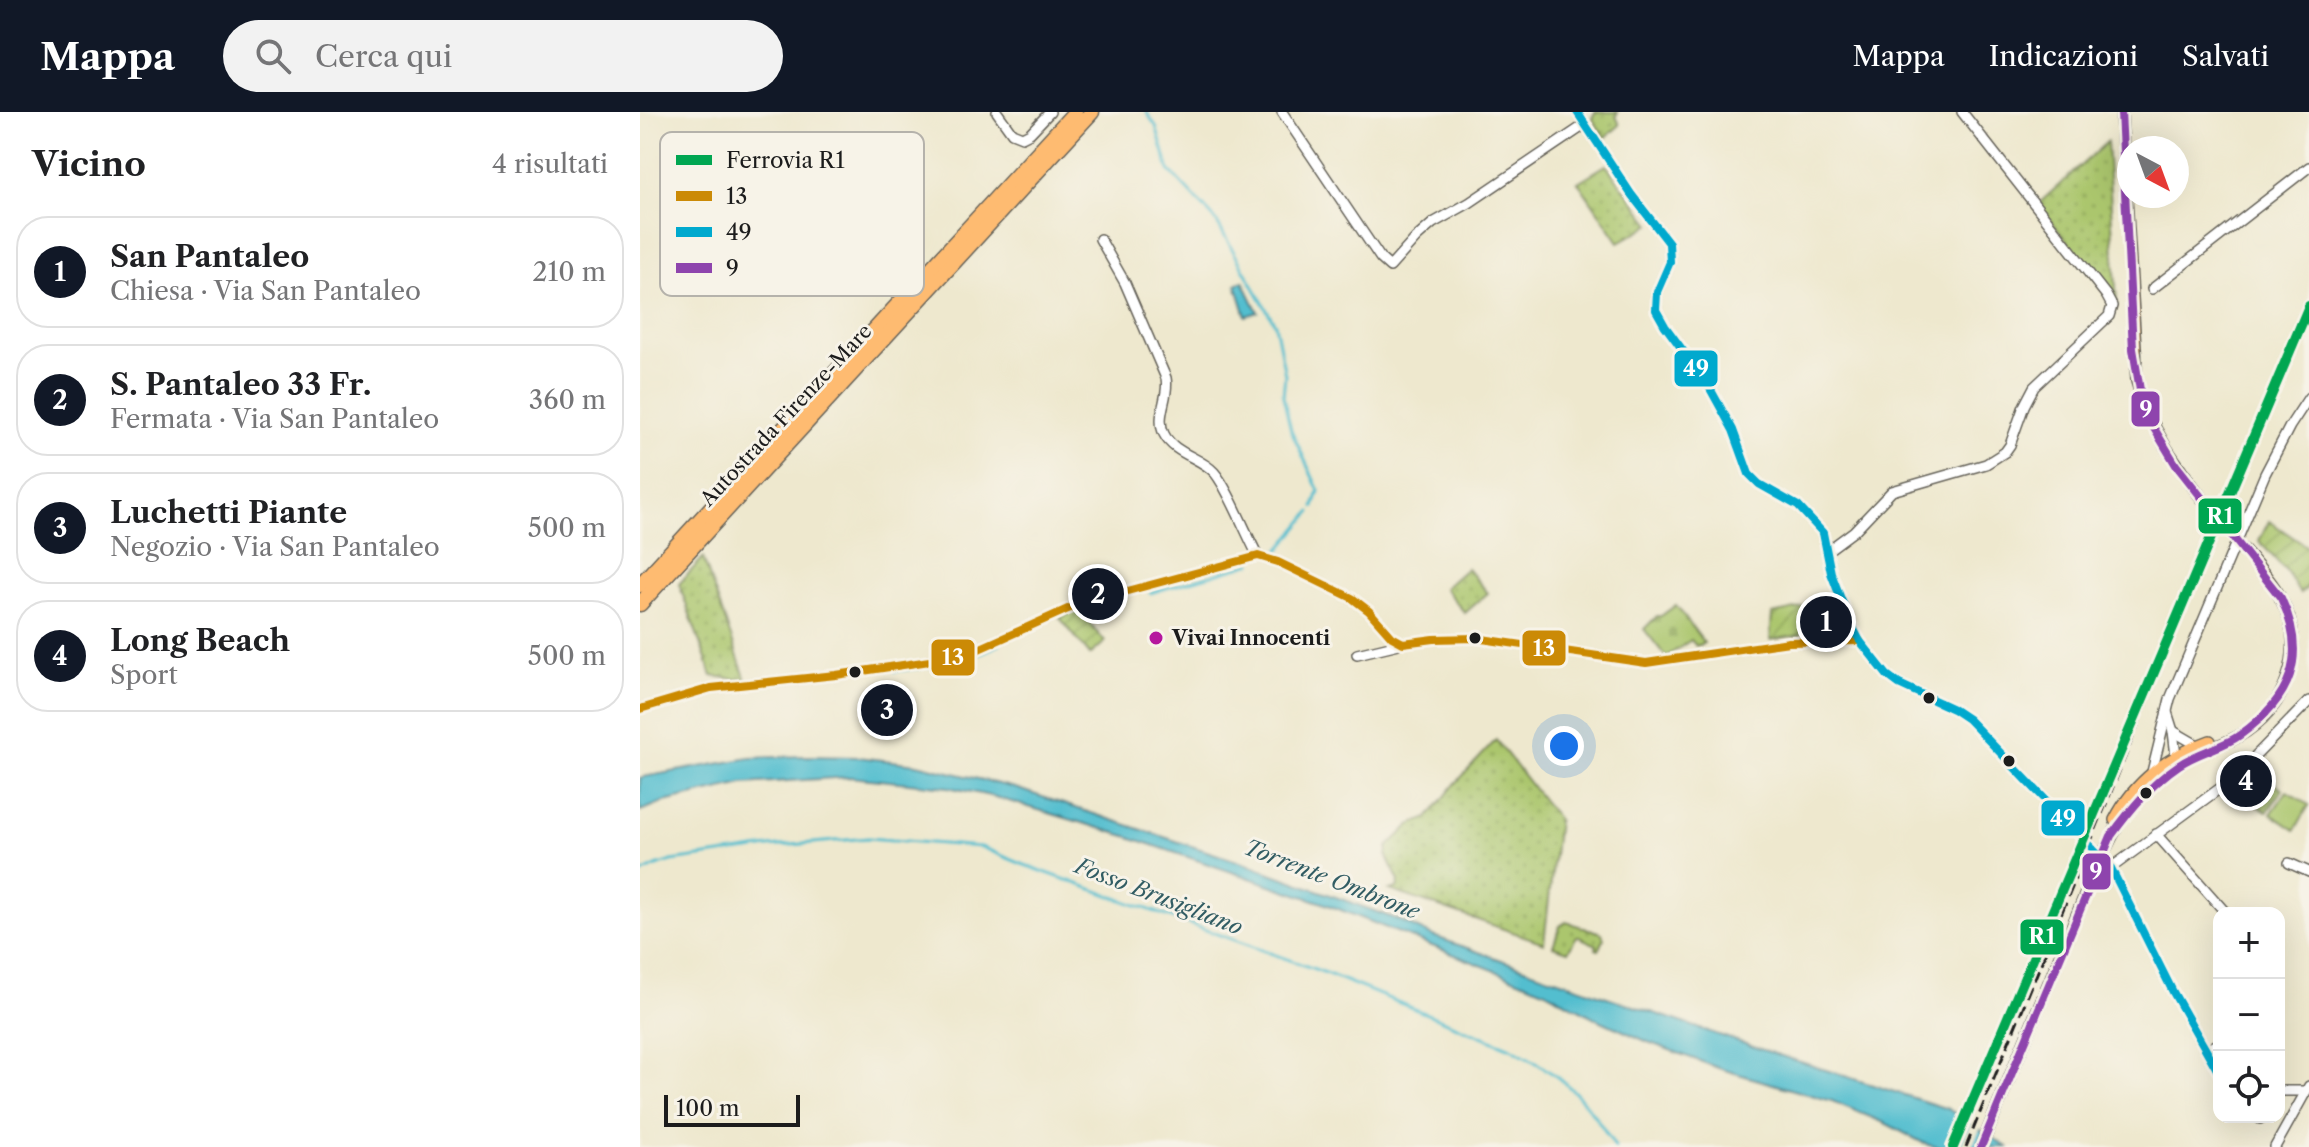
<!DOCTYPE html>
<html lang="it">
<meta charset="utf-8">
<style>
:root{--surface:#fff;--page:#f2f2f2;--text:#202124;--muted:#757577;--line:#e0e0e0;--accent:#111827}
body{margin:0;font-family:"Libre Caslon Text",serif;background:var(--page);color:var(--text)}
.controls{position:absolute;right:24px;bottom:24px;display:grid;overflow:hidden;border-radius:16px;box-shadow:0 8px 32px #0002}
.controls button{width:72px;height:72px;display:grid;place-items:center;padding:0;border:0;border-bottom:2px solid var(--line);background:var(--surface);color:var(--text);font:40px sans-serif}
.compass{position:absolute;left:1477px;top:24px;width:72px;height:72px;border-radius:50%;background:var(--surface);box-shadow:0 8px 32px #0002;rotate:139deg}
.scale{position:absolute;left:24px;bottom:20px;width:136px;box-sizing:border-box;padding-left:8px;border:4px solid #1c1c1c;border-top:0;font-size:22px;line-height:28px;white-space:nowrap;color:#1c1c1c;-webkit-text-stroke:6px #f7f3e8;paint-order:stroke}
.you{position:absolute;left:924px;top:634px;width:28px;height:28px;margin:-20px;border:6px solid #fff;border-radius:50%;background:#1a73e8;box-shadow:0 0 0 12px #1a73e833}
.badge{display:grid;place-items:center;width:52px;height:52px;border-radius:50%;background:var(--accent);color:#fff;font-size:26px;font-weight:700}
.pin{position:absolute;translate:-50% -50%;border:4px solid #fff;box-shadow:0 2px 8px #0006}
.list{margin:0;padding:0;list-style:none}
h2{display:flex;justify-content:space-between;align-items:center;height:104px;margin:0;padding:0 32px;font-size:34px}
h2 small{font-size:26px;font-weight:400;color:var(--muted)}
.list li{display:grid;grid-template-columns:52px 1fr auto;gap:24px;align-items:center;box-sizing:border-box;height:112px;margin:0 16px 16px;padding:0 16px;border:2px solid var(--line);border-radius:32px}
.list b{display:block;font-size:30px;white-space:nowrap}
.list p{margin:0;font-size:26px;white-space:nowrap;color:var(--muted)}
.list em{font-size:26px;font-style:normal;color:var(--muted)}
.icon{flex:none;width:44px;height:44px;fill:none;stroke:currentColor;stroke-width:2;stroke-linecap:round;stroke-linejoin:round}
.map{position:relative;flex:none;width:1669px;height:1035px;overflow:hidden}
header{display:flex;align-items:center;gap:48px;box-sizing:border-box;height:112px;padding:0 40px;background:var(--accent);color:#fff}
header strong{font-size:38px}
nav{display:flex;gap:44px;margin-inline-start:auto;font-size:28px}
.search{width:560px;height:72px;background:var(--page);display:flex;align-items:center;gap:20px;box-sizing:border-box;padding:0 28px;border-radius:44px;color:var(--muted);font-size:30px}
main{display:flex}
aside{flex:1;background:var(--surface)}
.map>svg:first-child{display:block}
.grass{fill:url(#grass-dots);stroke:#647144;stroke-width:2}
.cemetery{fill:url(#cemetery-stones);stroke:#647144;stroke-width:2}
.park{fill:#abc66d;stroke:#647144;stroke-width:2}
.garden{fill:url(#garden-furrows);stroke:#647144;stroke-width:2}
.water{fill:#53becf;stroke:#386d76;stroke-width:2}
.pier{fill:#eee8ce}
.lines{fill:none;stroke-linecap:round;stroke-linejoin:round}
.stream{stroke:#53becf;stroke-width:3}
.major-tunnel{stroke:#cec9b3;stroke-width:11;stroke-dasharray:11 5.5;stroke-linecap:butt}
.minor-casing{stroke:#66635a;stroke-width:12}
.major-casing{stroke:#66635a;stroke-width:14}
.highway-casing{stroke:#66635a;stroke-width:17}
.minor{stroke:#fff;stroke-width:9}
.major{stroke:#febb71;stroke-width:11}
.highway{stroke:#febb71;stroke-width:14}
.rail{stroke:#1c1c1c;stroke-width:3;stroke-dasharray:12 6;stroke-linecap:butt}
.major-bridge-casing{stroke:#66635a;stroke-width:14;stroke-linecap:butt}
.major-bridge{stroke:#febb71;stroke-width:11}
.bus-1-casing{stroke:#f7f3e8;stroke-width:14}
.bus-2-casing{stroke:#f7f3e8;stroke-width:14}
.bus-3-casing{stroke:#f7f3e8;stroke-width:14}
.bus-1{stroke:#cb8a06;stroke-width:8}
.bus-2{stroke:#00a9ce;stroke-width:8}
.bus-3{stroke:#8e44ad;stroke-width:8}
.rail-1-casing{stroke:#f7f3e8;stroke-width:16}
.rail-1{stroke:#00a651;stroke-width:10}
.poi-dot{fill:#b5179e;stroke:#f7f3e8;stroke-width:3}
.bus-dot{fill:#1c1c1c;stroke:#f7f3e8;stroke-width:3}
.labels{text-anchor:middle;stroke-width:6;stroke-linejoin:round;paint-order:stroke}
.street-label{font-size:20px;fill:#1c1c1c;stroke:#f7f3e8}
.poi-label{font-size:20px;font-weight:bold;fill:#1c1c1c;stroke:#f7f3e8;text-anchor:start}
.water-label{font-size:22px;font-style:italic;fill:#325d64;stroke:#f7f3e8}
.key{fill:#f7f3e8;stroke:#b5b2ab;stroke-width:2}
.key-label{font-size:22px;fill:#1c1c1c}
.line-badge{stroke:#f7f3e8;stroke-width:3}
.badge-label{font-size:22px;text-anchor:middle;font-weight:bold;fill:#fff}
</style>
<header>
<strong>Mappa</strong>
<div class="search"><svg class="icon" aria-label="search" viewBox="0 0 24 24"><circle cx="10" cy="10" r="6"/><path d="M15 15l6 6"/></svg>Cerca qui</div>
<nav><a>Mappa</a><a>Indicazioni</a><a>Salvati</a></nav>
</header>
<main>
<aside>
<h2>Vicino<small>4 risultati</small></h2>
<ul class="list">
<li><span class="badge">1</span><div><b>San Pantaleo</b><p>Chiesa · Via San Pantaleo</p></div><em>210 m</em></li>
<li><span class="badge">2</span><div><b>S. Pantaleo 33 Fr.</b><p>Fermata · Via San Pantaleo</p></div><em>360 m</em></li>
<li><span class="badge">3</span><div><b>Luchetti Piante</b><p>Negozio · Via San Pantaleo</p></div><em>500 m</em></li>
<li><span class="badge">4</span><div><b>Long Beach</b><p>Sport</p></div><em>500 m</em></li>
</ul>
</aside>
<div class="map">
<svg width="1669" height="1035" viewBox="0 0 1669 1035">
<defs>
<pattern id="grass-dots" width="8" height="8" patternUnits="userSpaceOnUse" patternTransform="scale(2)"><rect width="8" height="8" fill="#abc66d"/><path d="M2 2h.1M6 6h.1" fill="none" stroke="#93aa5e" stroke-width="1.8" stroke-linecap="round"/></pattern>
<pattern id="cemetery-stones" width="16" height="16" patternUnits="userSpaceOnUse" patternTransform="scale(2)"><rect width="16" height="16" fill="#abc66d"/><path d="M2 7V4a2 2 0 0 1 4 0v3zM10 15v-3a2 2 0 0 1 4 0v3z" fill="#93aa5e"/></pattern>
<pattern id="garden-furrows" width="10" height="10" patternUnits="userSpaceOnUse" patternTransform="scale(2)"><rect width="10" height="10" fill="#abc66d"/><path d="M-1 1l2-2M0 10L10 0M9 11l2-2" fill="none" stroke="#93aa5e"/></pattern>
</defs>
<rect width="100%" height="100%" fill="#f7f3e8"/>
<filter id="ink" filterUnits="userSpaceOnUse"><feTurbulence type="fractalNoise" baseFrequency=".0125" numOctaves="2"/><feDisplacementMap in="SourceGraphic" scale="16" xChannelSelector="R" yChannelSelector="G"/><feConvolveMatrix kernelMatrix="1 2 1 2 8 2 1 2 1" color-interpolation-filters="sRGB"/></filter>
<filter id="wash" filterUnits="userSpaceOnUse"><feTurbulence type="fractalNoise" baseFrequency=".006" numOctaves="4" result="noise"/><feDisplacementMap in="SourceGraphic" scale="32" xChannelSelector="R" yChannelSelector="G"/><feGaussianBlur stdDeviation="1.8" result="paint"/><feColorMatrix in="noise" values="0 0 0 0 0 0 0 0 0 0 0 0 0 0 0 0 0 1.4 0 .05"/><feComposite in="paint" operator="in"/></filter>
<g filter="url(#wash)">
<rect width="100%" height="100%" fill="#eee8ce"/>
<g class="grass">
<polygon points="955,0 978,0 976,4 980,13 965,26 952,6"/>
<polygon points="1467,30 1477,192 1398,92"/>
<polygon points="966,53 1011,112 979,130 938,70"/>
<polygon points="63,446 106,568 72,564 39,472"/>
<polygon points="827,456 848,481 825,501 804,476"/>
<polygon points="856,628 918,708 904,831 750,778 757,776 759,769 747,745 748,735 770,713 788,706 815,672"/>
<polygon points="926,810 962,821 964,828 959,838 956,837 957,833 937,824 928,839 913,834 920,814"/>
</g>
<polygon class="cemetery" points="1036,493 1064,531 1056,534 1051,528 1026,545 1004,517 1017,504 1021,504"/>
<g class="park">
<polygon points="1618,660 1643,677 1627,700 1603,684"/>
<polygon points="1647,679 1669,693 1655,718 1631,702"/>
</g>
<g class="garden">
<polygon points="1629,409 1669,436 1669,474 1660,482 1646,459 1619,429"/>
<polygon points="1165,495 1161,523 1130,528 1132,502"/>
<polygon points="439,498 465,530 450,543 420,506"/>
</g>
<g class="water">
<polygon points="603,169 618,200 606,204 596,172"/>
<polygon points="165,644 218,645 277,652 375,676 609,753 761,809 793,824 967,885 1123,938 1308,997 1367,1035 1297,1035 1285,1032 1247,1012 1192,989 1081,957 1008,930 957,907 904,878 683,791 486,724 355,685 308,675 210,665 103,672 24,690 0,699 0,666 3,665 110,646"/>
</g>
<g class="pier">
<polygon points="1324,1001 1331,1005 1317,1035 1309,1035"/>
<polygon points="1333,1006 1342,1013 1332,1035 1320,1035"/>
</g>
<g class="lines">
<g class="stream">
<polyline points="506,0 516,14 529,58 575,107 635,212 645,263 643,284 651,318 679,379 674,395"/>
<polyline points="636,442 671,400"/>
<polyline points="510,481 612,451"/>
<polyline points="255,559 317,551 359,533"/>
<path d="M0 762 16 754 32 749 129 735 228 726 341 735 382 752 683 860 871 936C924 965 944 983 975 1035"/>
</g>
</g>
</g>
<g filter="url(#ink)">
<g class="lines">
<polyline class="major-tunnel" points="1574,402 1603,436"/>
<g class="minor-casing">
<g id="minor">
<polyline points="357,0 372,21 382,25 390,21 410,0"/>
<polyline points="642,0 741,147 750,155 776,126 793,111 829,91 946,12"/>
<polyline points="937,0 991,82 1029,131 1030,150 1017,180 1016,198 1025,214 1067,271 1093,318 1109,362 1119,372 1158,394 1183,421 1191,461 1209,508 1220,529 1247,563 1259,572 1313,597 1328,607 1471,756 1533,880 1579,961"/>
<path d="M460 127 485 171 526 266C530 285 515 303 524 322 534 342 560 345 574 360 587 374 607 424 618 444"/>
<polyline points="1512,177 1669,55"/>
<polyline points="1187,439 1214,419 1252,379 1346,352 1365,340 1370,333 1384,294 1394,275 1469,204 1472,194 1466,183 1322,0"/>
<polyline points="717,542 763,531"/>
<polyline points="0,597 71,576 196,563 323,544 439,492 618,444 638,450 712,486 729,499 752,525 763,531 794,527 835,526 1006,551 1149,530 1220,529"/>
<polyline points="1527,600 1533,619 1536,644"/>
<polyline points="1533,619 1557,633"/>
<polyline points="1511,664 1530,587 1625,362 1650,314 1669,285"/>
<polyline points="1516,722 1586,801"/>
<polyline points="1649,751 1669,760"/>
<polyline points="1471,756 1594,666 1669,589"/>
<polyline points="1566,939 1579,931"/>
<polyline points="1639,979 1666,979"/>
<polyline points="1618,1005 1620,1007"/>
<polyline points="1635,1035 1669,974"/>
</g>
</g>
<g class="major-casing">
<g id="major">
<path d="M1481 0 1497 269C1510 322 1542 360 1574 402"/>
<path d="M1475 708C1494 670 1530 643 1570 629"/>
<path d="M1466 736C1481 701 1514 667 1547 647 1563 638 1582 634 1597 625 1648 596 1669 538 1640 485 1630 468 1616 452 1603 437"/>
<polyline points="1341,1035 1457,755"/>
</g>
</g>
<g class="highway-casing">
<g id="highway">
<polyline points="0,473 435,0"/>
<polyline points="0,492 452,0"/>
</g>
</g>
<use href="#minor" class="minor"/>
<use href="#major" class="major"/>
<use href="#highway" class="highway"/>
<polyline class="rail" points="1326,1035 1587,396 1669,208"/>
<g class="major-bridge-casing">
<polyline id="major-bridge" points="1457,755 1466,736"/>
</g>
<use href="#major-bridge" class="major-bridge"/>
<g class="bus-1-casing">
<polyline id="bus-1" points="0,597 71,576 196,563 323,544 439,492 618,444 638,450 712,486 729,499 752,525 763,531 794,527 835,526 1006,551 1149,530 1220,529"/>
</g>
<g class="bus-2-casing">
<polyline id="bus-2" points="937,0 991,82 1029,131 1030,150 1017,180 1016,198 1025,214 1067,271 1093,318 1109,362 1119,372 1158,394 1183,421 1191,461 1209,508 1220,529 1247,563 1259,572 1313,597 1328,607 1471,756 1533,880 1579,961"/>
</g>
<g class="bus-3-casing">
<path id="bus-3" d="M1341 1035 1471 724C1490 698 1511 672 1539 653 1558 640 1584 635 1600 623 1650 587 1669 546 1641 486L1536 353 1512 313 1501 284 1493 237 1481 0"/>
</g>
<use href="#bus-1" class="bus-1"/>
<use href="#bus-2" class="bus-2"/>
<use href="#bus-3" class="bus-3"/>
<g class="rail-1-casing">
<polyline id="rail-1" points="1313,1035 1669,194"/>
</g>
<use href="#rail-1" class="rail-1"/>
</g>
</g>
<circle class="poi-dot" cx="516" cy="526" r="8"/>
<g class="bus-dot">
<circle cx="835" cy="526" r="7"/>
<circle cx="215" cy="560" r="7"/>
<circle cx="1289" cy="586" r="7"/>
<circle cx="1369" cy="649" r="7"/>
<circle cx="1506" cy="681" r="7"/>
</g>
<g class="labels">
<g class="street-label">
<text transform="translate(146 303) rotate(-47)" y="7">Autostrada Firenze-Mare</text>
</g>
<g class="poi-label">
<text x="532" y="533">Vivai Innocenti</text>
</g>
<g class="water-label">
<text transform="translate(692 767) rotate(21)" y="8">Torrente Ombrone</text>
<text transform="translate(519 784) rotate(21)" y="8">Fosso Brusigliano</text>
</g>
</g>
<rect x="20" y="20" width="264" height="164" rx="12" class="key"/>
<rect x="36" y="43" width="36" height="10" fill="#00a651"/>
<rect x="36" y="79" width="36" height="10" fill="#cb8a06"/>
<rect x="36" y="115" width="36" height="10" fill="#00a9ce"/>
<rect x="36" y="151" width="36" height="10" fill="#8e44ad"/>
<g class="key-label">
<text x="86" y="56">Ferrovia R1</text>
<text x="86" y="92">13</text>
<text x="86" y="128">49</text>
<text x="86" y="164">9</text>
</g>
<g class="line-badge">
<rect x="1033" y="237" width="46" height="39" rx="8" fill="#00a9ce"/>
<rect x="1490" y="278" width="31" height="38" rx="8" fill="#8e44ad"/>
<rect x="1557" y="385" width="46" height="38" rx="8" fill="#00a651"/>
<rect x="881" y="517" width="46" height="38" rx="8" fill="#cb8a06"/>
<rect x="290" y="526" width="46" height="39" rx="8" fill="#cb8a06"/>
<rect x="1400" y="687" width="46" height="38" rx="8" fill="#00a9ce"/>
<rect x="1441" y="740" width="31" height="39" rx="8" fill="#8e44ad"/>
<rect x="1379" y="806" width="46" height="38" rx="8" fill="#00a651"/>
</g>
<g class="badge-label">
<text x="1056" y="264">49</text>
<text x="1506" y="305">9</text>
<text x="1580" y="412">R1</text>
<text x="904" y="544">13</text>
<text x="313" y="553">13</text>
<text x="1423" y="714">49</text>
<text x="1456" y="767">9</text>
<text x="1402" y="832">R1</text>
</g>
</svg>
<div class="controls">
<button>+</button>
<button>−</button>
<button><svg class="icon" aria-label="locate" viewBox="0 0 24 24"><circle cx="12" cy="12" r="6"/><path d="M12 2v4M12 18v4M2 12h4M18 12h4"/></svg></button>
</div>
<svg class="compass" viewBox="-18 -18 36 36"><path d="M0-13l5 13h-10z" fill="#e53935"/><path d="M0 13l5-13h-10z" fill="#757577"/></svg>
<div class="scale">100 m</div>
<div class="you"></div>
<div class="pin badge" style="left:1186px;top:510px">1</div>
<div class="pin badge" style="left:458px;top:482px">2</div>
<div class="pin badge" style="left:247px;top:598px">3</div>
<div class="pin badge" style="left:1606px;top:669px">4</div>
</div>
</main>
